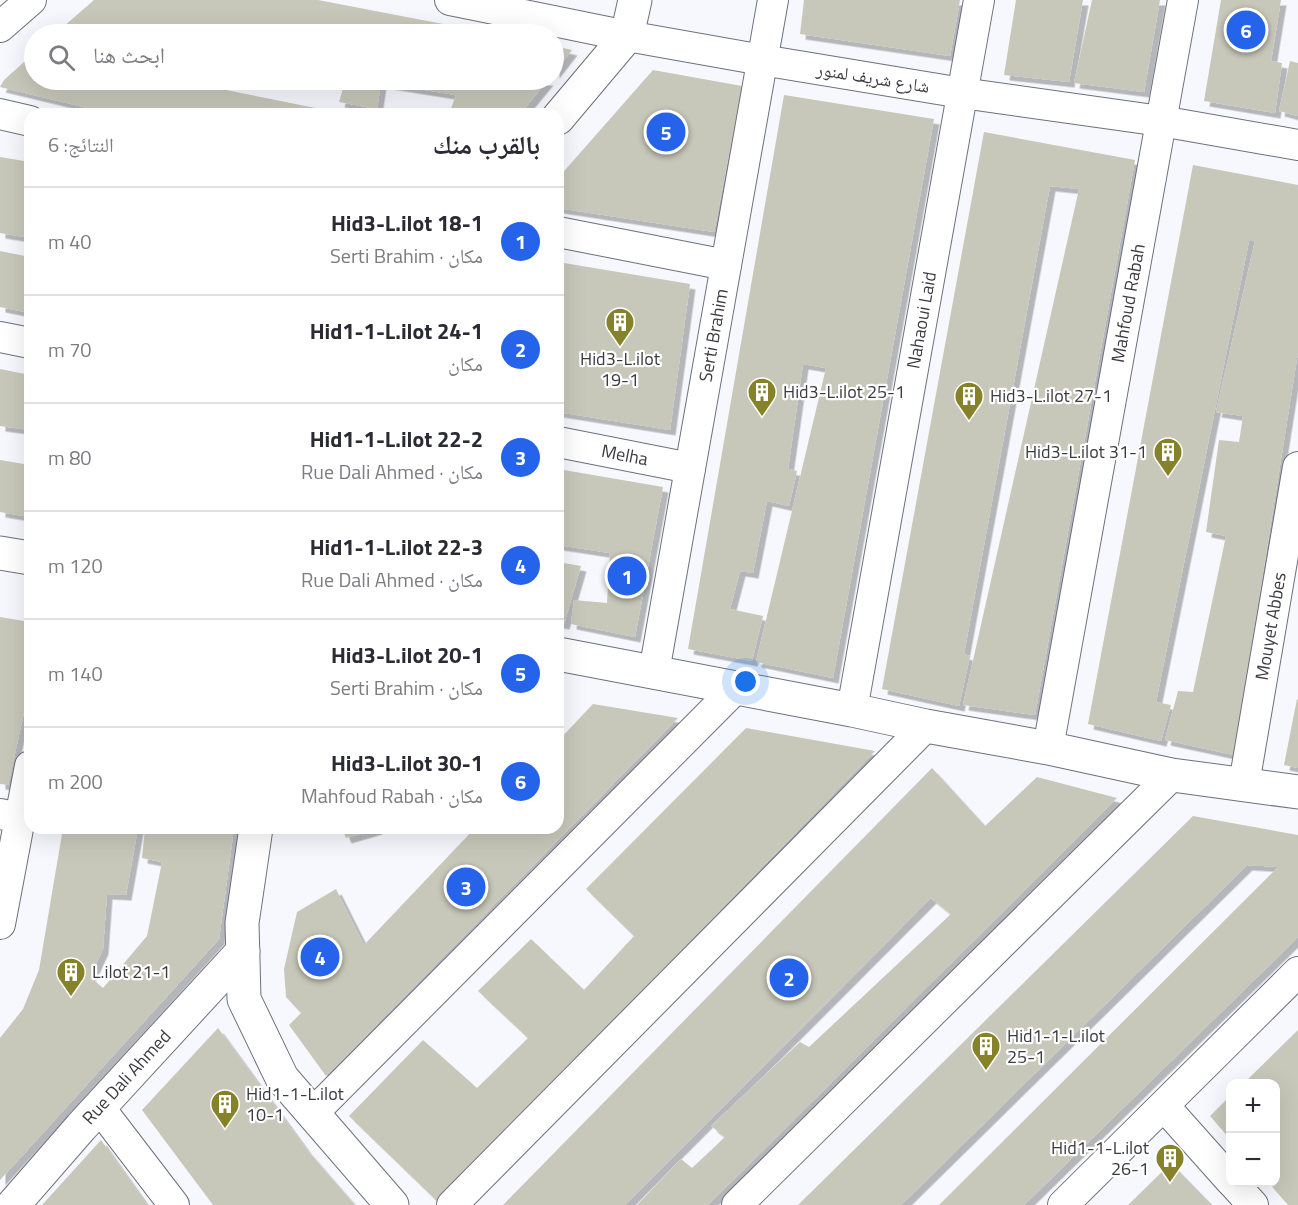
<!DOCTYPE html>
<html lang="ar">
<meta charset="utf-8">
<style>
:root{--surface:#fff;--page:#f7f7f7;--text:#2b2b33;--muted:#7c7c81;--line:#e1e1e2;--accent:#2563eb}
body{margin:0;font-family:"Titillium Web","Noto Naskh Arabic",sans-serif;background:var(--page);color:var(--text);direction:rtl}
.controls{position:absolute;right:18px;bottom:18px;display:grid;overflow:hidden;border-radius:12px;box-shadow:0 6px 24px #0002}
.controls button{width:54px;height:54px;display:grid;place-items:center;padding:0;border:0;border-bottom:2px solid var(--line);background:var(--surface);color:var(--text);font:30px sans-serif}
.you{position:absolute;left:746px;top:682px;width:21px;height:21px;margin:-15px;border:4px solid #fff;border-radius:50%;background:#1a73e8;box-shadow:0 0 0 9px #1a73e833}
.badge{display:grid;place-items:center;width:39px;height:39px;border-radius:50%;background:var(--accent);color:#fff;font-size:20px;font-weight:700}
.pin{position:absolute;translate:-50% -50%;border:3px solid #fff;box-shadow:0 2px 6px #0006}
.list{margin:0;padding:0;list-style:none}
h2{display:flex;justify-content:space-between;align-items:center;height:78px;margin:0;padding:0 24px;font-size:26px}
h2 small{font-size:20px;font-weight:400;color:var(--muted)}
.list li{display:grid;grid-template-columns:39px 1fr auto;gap:18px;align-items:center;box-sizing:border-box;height:108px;padding:0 24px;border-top:2px solid var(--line)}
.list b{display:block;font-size:22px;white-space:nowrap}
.list p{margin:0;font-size:20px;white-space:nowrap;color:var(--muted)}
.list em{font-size:20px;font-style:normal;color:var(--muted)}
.icon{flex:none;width:33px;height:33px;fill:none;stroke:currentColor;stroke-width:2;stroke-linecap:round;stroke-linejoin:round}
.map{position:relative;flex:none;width:1298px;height:1205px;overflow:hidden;direction:ltr}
.search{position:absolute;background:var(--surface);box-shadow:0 6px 24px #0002;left:24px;top:24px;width:540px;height:66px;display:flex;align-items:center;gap:15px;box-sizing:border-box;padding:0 21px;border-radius:33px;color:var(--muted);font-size:22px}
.panel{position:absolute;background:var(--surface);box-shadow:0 6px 24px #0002;left:24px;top:108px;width:540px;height:726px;border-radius:18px;direction:rtl}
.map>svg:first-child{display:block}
.building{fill:#c7c7ba;filter:url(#shadow)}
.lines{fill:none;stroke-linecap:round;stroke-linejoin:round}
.minor-casing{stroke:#6e707c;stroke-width:32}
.tertiary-casing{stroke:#6e707c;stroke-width:35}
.minor{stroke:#fff;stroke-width:30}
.tertiary{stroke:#fff;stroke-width:33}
.labels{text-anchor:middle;stroke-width:4.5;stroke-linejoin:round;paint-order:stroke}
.street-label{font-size:18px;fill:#3b3c41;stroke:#fff}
.poi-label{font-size:18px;fill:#3b3c41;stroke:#fff;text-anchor:start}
</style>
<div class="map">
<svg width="1298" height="1205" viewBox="0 0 1298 1205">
<defs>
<filter id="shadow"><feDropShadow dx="5.5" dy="5.5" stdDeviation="0" flood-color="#0004"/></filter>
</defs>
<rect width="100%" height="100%" fill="#f7f8fd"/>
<g class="building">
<polygon points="94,0 318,0 490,33 55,34"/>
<polygon points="804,0 960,0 950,56 800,34"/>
<polygon points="1016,0 1083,0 1069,82 1004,75"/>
<polygon points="1092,0 1160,0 1144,92 1074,83"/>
<polygon points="1221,0 1281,0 1271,61 1282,63 1275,113 1204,101"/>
<polygon points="554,46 572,50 554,73"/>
<polygon points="34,53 34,80 176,80 345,114 113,114 0,87 4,80"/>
<polygon points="1290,61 1298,63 1298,116 1279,111"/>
<polygon points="653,70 742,86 714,232 558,208 558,178"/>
<polygon points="319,80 548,80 520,114 449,114 456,95 381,83 377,109 339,102 344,85"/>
<polygon points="784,95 934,119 833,678 756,662 826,368 803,364 788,469 797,471 789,506 767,501 753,573 740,571 730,609 763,616 752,661 688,649"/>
<polygon points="984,132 1135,160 1035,715 963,705 1079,189 1050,186 964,654 970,656 959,706 882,689"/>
<polygon points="0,157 30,162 30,238 0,233"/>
<polygon points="1193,165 1298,185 1298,352 1234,755 1165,740 1178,691 1193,692 1226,536 1206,532 1219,440 1239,442 1243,416 1216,412 1255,241 1249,241 1156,702 1171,705 1161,741 1088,724"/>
<polygon points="0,251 30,257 30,313 0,307"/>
<polygon points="558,262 690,284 670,430 558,412"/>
<polygon points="0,369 30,375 30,430 0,426"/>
<polygon points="0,460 30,465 30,517 0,512"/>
<polygon points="558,469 663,487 635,637 571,624 574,600 607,603 610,553 558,545"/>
<polygon points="558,562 581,566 564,624 558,623"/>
<polygon points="0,617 30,622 30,685 8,785 0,784"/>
<polygon points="1297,699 1298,700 1298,768 1284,765"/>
<polygon points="593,704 678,718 326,1076 289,1025 301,1013 286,997 284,969 297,912 336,889 364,945 475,828 558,828 558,741"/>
<polygon points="746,728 875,751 437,1201 349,1116 423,1040 477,1088 528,1038 478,991 531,939 584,990 634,936 586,889"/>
<polygon points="932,768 985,826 1037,777 1117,798 708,1205 637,1205 681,1159 692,1168 725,1137 711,1126 800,1042 809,1047 951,914 931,898 625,1205 503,1205"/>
<polygon points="1193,816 1298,835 1298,937 1024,1205 939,1205 1278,867 1247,865 901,1205 798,1205"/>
<polygon points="63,828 138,828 126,895 107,894 103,949 90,977 103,988 147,936 162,862 142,858 145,828 234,828 219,939 0,1180 0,1038 23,1009 39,970"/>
<polygon points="342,828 377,828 377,829 346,838"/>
<polygon points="218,1028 307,1150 355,1205 213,1205 142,1110"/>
<polygon points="1298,1030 1298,1205 1288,1205 1268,1182 1276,1182 1276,1084 1244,1083"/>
<polygon points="1230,1096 1230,1139 1210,1116"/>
<polygon points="101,1140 147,1205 42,1205"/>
<polygon points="1171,1163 1212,1205 1128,1205"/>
</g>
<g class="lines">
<g class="minor-casing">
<g id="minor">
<polyline points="450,0 627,36 762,60 962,93 1161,121 1298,145"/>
<polyline points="0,27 31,0"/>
<polyline points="0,114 30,121"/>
<polyline points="558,232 726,265"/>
<polyline points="0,337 30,343"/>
<path id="s1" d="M558 442 690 468"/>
<path id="s2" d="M654 672 773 0"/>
<path id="s3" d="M852 710 979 0"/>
<path id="s4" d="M1048 748 1183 0"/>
<path id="s5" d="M1244 784 1298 467"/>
<polyline points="0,814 20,818 0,924"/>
<polyline points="20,818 30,766"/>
<polyline points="1164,1106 1230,1180"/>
<polyline points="99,1107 174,1205"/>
<polyline points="312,1114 736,688"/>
<polyline points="1232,1182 1253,1205"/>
<polyline points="452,1205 926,726"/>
<polyline points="737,1205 1172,775"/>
<polyline points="1063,1205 1298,972"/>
</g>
</g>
<g class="tertiary-casing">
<g id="tertiary">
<polyline points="558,118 627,36 635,0"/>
<polyline points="0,553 30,558"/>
<polyline points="558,654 852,710 926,726 1048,748 1172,775 1298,792"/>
<polyline points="256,828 242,923 244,999 282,1078 392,1205"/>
<path id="s6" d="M13 1205 81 1127 243 951"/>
</g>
</g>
<use href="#minor" class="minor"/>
<use href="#tertiary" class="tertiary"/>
</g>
<defs>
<g id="building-pin" transform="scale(1.5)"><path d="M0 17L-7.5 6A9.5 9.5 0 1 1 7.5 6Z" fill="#86822a" stroke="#fff"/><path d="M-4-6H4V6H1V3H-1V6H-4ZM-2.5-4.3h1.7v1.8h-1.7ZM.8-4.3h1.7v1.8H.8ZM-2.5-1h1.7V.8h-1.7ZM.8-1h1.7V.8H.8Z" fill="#fff"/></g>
</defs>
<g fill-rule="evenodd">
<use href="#building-pin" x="620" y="322"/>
<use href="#building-pin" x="762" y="392"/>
<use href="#building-pin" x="969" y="396"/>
<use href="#building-pin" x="1168" y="452"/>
<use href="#building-pin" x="71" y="972"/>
<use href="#building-pin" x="986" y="1046"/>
<use href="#building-pin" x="225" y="1104"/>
<use href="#building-pin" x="1170" y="1158"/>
</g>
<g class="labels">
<g class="street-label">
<text transform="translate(873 78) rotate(9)" y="6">شارع شريف لمنور</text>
<text dy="6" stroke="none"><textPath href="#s4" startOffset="452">Mahfoud Rabah</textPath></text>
<text dy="6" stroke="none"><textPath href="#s3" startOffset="396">Nahaoui Laid</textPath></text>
<text dy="6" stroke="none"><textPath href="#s2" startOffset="342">Serti Brahim</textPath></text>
<text dy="6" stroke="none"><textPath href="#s1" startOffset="68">Melha</textPath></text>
<text dy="6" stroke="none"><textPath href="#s5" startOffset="160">Mouyet Abbes</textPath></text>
<text dy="6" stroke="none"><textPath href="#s6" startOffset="171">Rue Dali Ahmed</textPath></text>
</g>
<g class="poi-label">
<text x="620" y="365" text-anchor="middle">Hid3-L.ilot<tspan x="620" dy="21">19-1</tspan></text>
<text x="783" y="398">Hid3-L.ilot 25-1</text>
<text x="990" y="402">Hid3-L.ilot 27-1</text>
<text x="1147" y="458" text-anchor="end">Hid3-L.ilot 31-1</text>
<text x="92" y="978">L.ilot 21-1</text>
<text x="1007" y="1042">Hid1-1-L.ilot<tspan x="1007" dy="21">25-1</tspan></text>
<text x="246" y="1100">Hid1-1-L.ilot<tspan x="246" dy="21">10-1</tspan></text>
<text x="1149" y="1154" text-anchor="end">Hid1-1-L.ilot<tspan x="1149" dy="21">26-1</tspan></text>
</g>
</g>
</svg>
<div class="controls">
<button>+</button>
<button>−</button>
</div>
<div class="you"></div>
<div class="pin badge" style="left:627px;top:576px">1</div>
<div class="pin badge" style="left:789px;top:978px">2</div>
<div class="pin badge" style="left:466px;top:887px">3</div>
<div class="pin badge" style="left:320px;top:957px">4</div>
<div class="pin badge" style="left:666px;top:132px">5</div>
<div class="pin badge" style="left:1246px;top:30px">6</div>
<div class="search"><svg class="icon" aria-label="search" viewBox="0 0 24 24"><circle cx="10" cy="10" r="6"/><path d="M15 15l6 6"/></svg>ابحث هنا</div>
<section class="panel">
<h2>بالقرب منك<small>النتائج: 6</small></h2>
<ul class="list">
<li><span class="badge">1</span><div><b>Hid3-L.ilot 18-1</b><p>مكان · Serti Brahim</p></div><em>40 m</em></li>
<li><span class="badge">2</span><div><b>Hid1-1-L.ilot 24-1</b><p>مكان</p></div><em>70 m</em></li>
<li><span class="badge">3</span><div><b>Hid1-1-L.ilot 22-2</b><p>مكان · Rue Dali Ahmed</p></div><em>80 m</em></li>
<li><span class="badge">4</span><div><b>Hid1-1-L.ilot 22-3</b><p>مكان · Rue Dali Ahmed</p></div><em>120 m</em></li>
<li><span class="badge">5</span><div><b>Hid3-L.ilot 20-1</b><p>مكان · Serti Brahim</p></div><em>140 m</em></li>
<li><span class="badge">6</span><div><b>Hid3-L.ilot 30-1</b><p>مكان · Mahfoud Rabah</p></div><em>200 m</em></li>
</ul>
</section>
</div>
